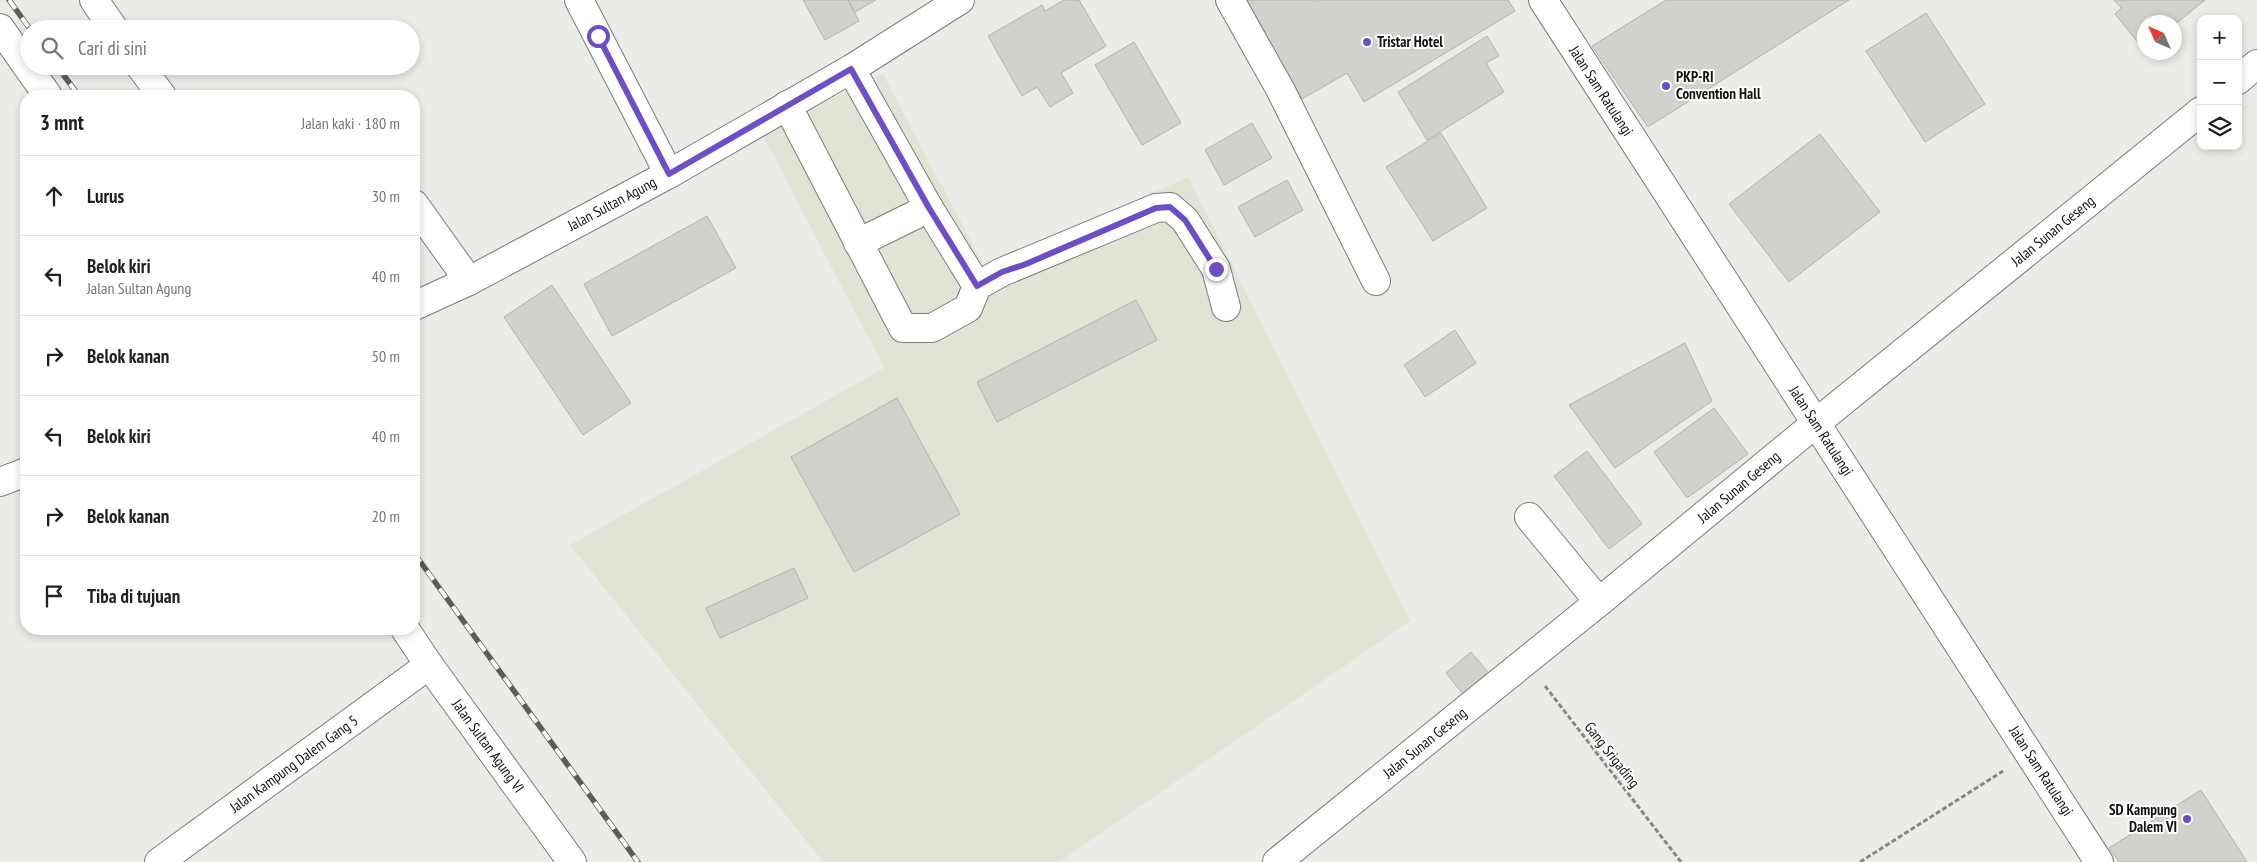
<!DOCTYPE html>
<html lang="id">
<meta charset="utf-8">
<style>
:root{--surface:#fff;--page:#f6f6f6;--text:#202124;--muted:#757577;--line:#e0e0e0}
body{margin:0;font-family:"PT Sans Narrow",sans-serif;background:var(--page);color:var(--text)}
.controls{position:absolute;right:15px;top:15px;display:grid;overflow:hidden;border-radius:10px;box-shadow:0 2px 8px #0003}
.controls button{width:45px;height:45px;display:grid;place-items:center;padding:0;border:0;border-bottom:1px solid var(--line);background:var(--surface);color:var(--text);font:25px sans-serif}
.compass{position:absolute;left:2137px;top:15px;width:45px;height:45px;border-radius:50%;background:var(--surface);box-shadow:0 2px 8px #0003;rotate:315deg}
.stop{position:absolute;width:15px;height:15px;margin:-11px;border:4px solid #6d4ec7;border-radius:50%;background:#fff}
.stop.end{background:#6d4ec7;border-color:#fff;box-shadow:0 1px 5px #0008}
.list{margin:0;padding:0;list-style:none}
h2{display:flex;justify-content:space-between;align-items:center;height:65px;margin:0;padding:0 20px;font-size:21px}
h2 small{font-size:16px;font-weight:400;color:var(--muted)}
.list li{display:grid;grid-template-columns:32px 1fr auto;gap:15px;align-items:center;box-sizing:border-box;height:80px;padding:0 20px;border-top:1px solid var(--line)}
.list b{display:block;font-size:19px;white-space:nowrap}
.list p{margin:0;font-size:16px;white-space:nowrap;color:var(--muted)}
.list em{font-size:16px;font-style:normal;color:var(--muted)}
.icon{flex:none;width:28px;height:28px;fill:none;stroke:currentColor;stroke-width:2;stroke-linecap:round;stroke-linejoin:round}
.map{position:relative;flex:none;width:2257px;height:862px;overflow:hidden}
.search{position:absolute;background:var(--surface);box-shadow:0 2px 8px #0003;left:20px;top:20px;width:400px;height:55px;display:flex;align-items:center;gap:12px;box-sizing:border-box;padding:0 18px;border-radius:28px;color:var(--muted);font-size:19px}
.panel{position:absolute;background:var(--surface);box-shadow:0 2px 8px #0003;left:20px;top:90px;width:400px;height:545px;border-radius:20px}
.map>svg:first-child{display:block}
.built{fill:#dfe4d7}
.building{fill:#d0d2cc;stroke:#b0b2ad}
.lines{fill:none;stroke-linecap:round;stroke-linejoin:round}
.minor-casing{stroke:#7a7c76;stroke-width:30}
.path{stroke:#858783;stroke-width:3;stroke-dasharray:5 2.5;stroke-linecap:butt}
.minor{stroke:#fff;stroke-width:28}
.rail-casing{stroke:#5b5d59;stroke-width:5.5}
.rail{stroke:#fff;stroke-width:4;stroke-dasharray:11;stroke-linecap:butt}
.route{stroke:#6d4ec7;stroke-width:6}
.poi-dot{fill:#6d4ec7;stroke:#fff;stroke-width:2}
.labels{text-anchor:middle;stroke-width:4;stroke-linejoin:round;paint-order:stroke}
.poi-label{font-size:15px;font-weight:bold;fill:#121311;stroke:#fff;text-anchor:start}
.street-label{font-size:15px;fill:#121311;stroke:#fff}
</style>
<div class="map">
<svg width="2257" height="862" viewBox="0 0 2257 862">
<rect width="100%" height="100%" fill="#eaede7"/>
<polygon class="built" points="883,74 983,264 1189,177 1410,621 1059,862 823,862 570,545 884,368 761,132"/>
<g class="building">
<polygon points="803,0 848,0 859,21 825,40"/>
<polygon points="848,0 876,0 855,12"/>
<polygon points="1064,0 1079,0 1106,46 1061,73 1073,93 1050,107 1037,87 1022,96 988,36 1042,5 1045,11"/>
<polygon points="1247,0 1316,0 1317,2 1320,0 1508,0 1515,11 1364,102 1347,73 1302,99"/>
<polygon points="1666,0 1849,0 1648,127 1592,46"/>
<polygon points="2114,0 2205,0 2174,25 2174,22 2144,22 2144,50 2115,14 2121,8"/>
<polygon points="1926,13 1985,104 1925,142 1866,51"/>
<polygon points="1487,36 1499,56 1486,63 1504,92 1427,140 1398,92"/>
<polygon points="1134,42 1181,123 1142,145 1095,65"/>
<polygon points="1252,123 1272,158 1224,185 1205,150"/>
<polygon points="1441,133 1487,208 1433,241 1386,167"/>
<polygon points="1820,134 1880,212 1789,282 1729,204"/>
<polygon points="1287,180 1303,210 1255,237 1238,207"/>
<polygon points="707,216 736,268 612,336 584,284"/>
<polygon points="552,285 631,403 583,435 504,317"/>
<polygon points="1136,300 1157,340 997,422 977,382"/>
<polygon points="1455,330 1476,363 1425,397 1404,365"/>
<polygon points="1685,343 1712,401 1615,468 1569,405"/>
<polygon points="897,398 960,514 854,572 791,457"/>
<polygon points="1714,408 1748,454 1687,498 1654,452"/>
<polygon points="1587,451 1642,524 1609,549 1554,476"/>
<polygon points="794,568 808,598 720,638 706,608"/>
<polygon points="1471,652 1493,678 1467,699 1446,673"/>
<polygon points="2201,790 2247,862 2119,862 2109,848"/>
</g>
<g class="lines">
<g class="minor-casing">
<g id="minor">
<polyline points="94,0 114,29"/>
<polyline points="579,0 669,174"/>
<polyline points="1230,0 1280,89 1376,281"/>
<polyline points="1543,0 2099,862"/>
<polyline points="0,28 48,96"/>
<polyline points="140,66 162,96"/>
<polyline points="851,69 929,208 977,286"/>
<polyline points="2238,80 2257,64"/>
<polyline points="787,105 903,328 932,328 968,308 977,286 1002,272 1156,208 1170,207 1185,220 1216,269 1226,307"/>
<polyline points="414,204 469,281"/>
<polyline points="858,243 929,208"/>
<polyline points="414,306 469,281 669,174 851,69 960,0"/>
<polyline points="0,482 26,472"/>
<polyline points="1529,517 1599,602"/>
<polyline points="405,629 429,665 572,862"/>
<polyline points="159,862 429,665"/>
<polyline points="1277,862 1599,602 1816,423 2201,111"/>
</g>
</g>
<g class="path">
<polyline points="1545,686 1681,862"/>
<polyline points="1860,862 2003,771"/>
</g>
<use href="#minor" class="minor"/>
<g class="rail-casing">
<g id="rail">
<polyline points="9,0 30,29"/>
<polyline points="57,66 79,96"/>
<polyline points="414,553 638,862"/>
</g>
</g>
<use href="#rail" class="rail"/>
</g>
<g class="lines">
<polyline class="route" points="598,36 669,174 851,69 929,208 977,286 1002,272 1026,264 1156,208 1170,207 1185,220 1216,269"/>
</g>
<g class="poi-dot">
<circle cx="1367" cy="42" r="5"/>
<circle cx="1666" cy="86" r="5"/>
<circle cx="2187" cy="819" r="5"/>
</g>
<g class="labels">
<g class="poi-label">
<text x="1377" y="47">Tristar Hotel</text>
<text x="1676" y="82">PKP-RI<tspan x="1676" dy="17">Convention Hall</tspan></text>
<text x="2177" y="815" text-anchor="end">SD Kampung<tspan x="2177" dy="17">Dalem VI</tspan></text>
</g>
<g class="street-label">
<text transform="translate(1601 91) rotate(57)" y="5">Jalan Sam Ratulangi</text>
<text transform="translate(612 204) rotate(-28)" y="5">Jalan Sultan Agung</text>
<text transform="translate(2053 231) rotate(-39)" y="5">Jalan Sunan Geseng</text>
<text transform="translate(1821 431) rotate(57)" y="5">Jalan Sam Ratulangi</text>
<text transform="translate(1739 487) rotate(-40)" y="5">Jalan Sunan Geseng</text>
<text transform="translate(1425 743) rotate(-39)" y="5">Jalan Sunan Geseng</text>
<text transform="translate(488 746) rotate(54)" y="5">Jalan Sultan Agung VI</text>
<text transform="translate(1612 755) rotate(52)" y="5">Gang Srigading</text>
<text transform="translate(294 764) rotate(-36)" y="5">Jalan Kampung Dalem Gang 5</text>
<text transform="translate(2041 771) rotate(57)" y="5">Jalan Sam Ratulangi</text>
</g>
</g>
</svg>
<div class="controls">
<button>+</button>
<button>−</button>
<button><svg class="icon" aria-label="layers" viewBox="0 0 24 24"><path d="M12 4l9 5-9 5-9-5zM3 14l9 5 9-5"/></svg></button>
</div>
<svg class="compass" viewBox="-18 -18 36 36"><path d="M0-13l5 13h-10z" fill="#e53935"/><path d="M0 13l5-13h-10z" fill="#757577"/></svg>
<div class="stop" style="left:598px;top:36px"></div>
<div class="stop end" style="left:1216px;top:269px"></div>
<div class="search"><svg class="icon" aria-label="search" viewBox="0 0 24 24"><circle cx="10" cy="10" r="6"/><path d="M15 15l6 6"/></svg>Cari di sini</div>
<section class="panel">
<h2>3 mnt<small>Jalan kaki · 180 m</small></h2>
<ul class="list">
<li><svg class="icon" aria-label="ahead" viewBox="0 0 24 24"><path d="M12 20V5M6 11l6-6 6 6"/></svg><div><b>Lurus</b></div><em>30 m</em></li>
<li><svg class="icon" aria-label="left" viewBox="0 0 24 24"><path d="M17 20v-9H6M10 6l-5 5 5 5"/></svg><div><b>Belok kiri</b><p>Jalan Sultan Agung</p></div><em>40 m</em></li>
<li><svg class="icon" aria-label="right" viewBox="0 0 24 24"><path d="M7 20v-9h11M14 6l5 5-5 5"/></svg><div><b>Belok kanan</b></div><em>50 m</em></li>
<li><svg class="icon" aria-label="left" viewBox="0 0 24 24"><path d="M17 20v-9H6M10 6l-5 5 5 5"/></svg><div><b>Belok kiri</b></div><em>40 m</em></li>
<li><svg class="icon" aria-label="right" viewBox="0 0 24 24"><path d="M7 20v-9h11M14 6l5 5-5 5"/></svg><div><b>Belok kanan</b></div><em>20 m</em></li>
<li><svg class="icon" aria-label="arrive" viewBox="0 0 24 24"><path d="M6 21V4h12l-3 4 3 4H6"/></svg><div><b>Tiba di tujuan</b></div></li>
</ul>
</section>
</div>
